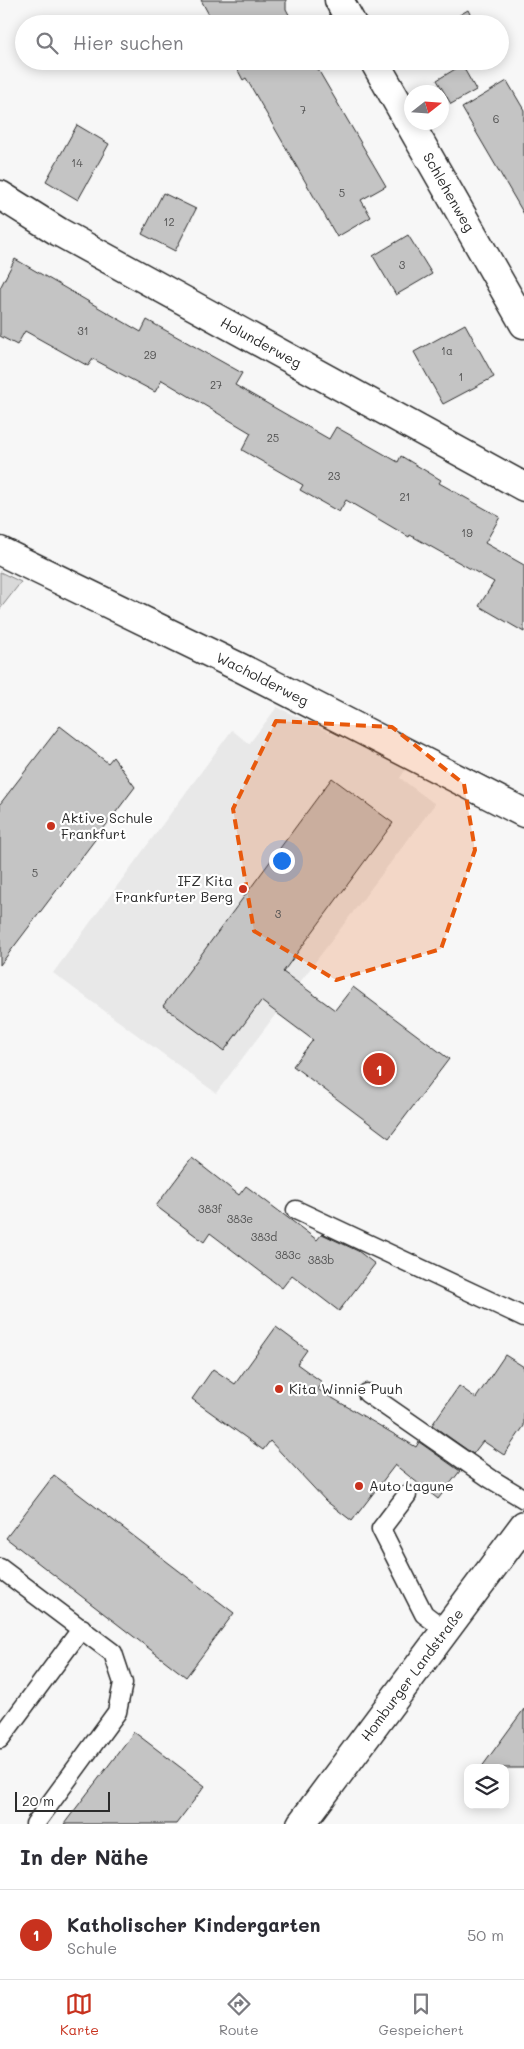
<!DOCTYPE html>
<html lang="de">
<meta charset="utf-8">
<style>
:root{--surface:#fff;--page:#f7f7f7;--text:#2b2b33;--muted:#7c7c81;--line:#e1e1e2;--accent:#c8321e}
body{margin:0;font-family:Mali,sans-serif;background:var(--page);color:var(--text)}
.controls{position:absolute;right:15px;bottom:15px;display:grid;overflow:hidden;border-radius:10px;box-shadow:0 2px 12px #0003}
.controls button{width:45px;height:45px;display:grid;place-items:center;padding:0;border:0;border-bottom:1px solid var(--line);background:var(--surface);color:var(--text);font:25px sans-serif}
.compass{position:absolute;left:404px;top:85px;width:45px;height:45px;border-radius:50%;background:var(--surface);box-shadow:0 2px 12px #0003;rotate:73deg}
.scale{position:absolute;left:15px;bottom:12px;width:95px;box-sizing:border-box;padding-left:5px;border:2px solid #2b2b2b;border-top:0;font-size:14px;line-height:18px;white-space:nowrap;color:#2b2b2b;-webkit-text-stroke:4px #fff;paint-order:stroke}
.you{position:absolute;left:281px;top:860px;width:18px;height:18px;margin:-12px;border:4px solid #fff;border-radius:50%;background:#1a73e8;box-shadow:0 0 0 8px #1a73e833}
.badge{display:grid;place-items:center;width:32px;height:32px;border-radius:50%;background:var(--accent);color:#fff;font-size:16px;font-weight:700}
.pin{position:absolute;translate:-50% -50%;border:2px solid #fff;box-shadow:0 1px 5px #0006}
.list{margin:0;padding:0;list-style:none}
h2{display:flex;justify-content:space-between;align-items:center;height:65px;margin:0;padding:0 20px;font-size:21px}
h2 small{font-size:16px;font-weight:400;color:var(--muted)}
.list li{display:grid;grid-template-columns:32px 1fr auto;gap:15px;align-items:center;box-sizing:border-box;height:90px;padding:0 20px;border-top:1px solid var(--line)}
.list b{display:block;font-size:19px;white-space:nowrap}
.list p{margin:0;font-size:16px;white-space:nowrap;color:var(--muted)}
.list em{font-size:16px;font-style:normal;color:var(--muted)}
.icon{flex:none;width:28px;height:28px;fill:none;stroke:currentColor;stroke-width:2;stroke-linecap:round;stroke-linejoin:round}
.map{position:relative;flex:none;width:524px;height:1824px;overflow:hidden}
.search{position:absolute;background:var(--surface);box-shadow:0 2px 12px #0003;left:15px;right:15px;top:15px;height:55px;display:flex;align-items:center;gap:12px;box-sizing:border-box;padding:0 18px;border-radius:28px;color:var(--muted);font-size:19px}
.sheet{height:155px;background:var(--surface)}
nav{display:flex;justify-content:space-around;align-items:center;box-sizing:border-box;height:70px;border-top:1px solid var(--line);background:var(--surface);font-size:14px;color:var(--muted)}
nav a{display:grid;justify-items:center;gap:2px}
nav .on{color:var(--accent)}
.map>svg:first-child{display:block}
.built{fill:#e8e8e8}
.green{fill:#d9d9d9;stroke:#828282}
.building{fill:#c4c4c4;stroke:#2b2b2b}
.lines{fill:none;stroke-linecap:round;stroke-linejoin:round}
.service-casing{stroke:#2b2b2b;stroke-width:21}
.minor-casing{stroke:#2b2b2b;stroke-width:31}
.tertiary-casing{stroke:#2b2b2b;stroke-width:31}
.service{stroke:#fff;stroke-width:18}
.minor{stroke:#fff;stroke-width:28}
.tertiary{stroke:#fff;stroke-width:28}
.marked{fill:#e8590c;fill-opacity:0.2;stroke:#e8590c;stroke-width:4;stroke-dasharray:10 6;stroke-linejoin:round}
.poi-dot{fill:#c8321e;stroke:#fff;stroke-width:2}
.labels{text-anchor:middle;stroke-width:4.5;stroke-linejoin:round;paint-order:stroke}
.number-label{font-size:11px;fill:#515151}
.street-label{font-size:14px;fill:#2b2b2b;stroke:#fff}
.poi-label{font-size:14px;fill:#2b2b2b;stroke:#fff;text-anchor:start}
</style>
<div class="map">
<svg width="524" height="1824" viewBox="0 0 524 1824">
<rect width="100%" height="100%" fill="#f7f7f7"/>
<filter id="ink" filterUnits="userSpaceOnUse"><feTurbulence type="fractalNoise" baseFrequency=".02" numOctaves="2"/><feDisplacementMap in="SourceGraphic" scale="10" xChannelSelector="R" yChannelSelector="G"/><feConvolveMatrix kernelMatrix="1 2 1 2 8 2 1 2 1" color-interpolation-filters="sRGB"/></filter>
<g filter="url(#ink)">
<polygon class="built" points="277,707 406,769 400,778 435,804 216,1093 53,973 232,730 249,744"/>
<polygon class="green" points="0,572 21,582 0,609"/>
<g class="building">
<polygon points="201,0 286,0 286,9 294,24 214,24"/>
<polygon points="468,10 475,24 444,24"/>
<polygon points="233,61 313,61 386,186 361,200 371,217 337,237 246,78 243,80"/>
<polygon points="462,65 476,90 451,104 437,80"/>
<polygon points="507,81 524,110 524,214 462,108"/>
<polygon points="77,125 109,144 78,200 46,181"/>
<polygon points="163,193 196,209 175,251 142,234"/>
<polygon points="408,235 432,274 396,295 373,256"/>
<polygon points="15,259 141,332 147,320 242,373 235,385 329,439 336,427 398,462 401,456 441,480 439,483 500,517 485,543 524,565 524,632 479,606 494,582 410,535 409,537 346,500 339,512 300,490 303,485 242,450 251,433 162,380 155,392 93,359 88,366 25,331 17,345 0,336 0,288"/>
<polygon points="465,324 494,377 443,404 414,352"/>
<polygon points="60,726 108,763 113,757 135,787 0,965 0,804"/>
<polygon points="332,778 393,823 283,972 335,1010 353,987 449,1059 389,1138 293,1066 313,1040 261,1001 224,1051 163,1006"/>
<polygon points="192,1158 239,1195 246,1186 317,1240 322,1234 358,1251 375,1264 339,1311 292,1275 282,1288 210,1233 204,1242 156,1206"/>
<polygon points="276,1327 307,1350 297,1364 322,1382 317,1389 416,1447 419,1442 460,1471 438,1499 395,1465 352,1521 326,1501 270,1441 263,1450 192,1399 213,1369 235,1384"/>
<polygon points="505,1355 524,1367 524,1426 504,1455 483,1441 473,1454 432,1425 459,1386 476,1398"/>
<polygon points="54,1475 234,1613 186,1677 6,1538"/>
<polygon points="524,1709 524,1768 481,1768"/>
<polygon points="134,1732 205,1786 176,1824 64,1824"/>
</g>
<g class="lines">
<g class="service-casing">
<g id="service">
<polyline points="296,1210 524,1317"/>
<polyline points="367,1393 491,1479 524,1499"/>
<polyline points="407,1495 381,1529 424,1614 445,1630"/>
<polyline points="0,1568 113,1653 123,1683 117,1712 35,1824"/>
<polyline points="0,1739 82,1628"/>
</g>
</g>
<g class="minor-casing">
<g id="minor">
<polyline points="339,0 352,24"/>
<path id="s1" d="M374 61 524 324"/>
<path id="s2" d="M0 195 59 232 524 487"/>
<path id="s3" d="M0 551 241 668 524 813"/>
</g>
</g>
<g class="tertiary-casing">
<g id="tertiary">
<path id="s4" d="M301 1824 524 1525"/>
</g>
</g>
<use href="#service" class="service"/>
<use href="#minor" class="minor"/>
<use href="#tertiary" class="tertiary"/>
</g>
</g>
<path class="marked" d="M276 721 392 727 464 784 475 850 441 949 336 980 254 931 233 809Z"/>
<g class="poi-dot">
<circle cx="51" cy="826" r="5"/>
<circle cx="243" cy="889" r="5"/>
<circle cx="279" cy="1389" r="5"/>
<circle cx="359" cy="1486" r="5"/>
</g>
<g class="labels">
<g class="number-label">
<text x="303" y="114">7</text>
<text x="496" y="123">6</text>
<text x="77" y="167">14</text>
<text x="342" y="197">5</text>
<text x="169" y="226">12</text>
<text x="402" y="269">3</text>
<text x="83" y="335">31</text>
<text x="447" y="355">1a</text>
<text x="150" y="359">29</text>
<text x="461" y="381">1</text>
<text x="216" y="389">27</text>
<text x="273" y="442">25</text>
<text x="334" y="480">23</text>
<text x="405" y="501">21</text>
<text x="467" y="537">19</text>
<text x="35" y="877">5</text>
<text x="278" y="918">3</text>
<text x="210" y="1213">383f</text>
<text x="240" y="1223">383e</text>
<text x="264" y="1241">383d</text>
<text x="288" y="1259">383c</text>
<text x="321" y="1264">383b</text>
</g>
<g class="street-label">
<text dy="5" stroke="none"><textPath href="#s1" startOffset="151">Schlehenweg</textPath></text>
<text dy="5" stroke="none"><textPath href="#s2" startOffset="300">Holunderweg</textPath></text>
<text dy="5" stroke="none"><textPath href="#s3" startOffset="292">Wacholderweg</textPath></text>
<text dy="5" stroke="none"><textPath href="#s4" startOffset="186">Homburger Landstraße</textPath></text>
</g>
<g class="poi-label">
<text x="61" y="823">Aktive Schule<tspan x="61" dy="16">Frankfurt</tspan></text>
<text x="233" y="886" text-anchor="end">IFZ Kita<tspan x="233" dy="16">Frankfurter Berg</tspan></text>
<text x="289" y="1394">Kita Winnie Puuh</text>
<text x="369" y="1491">Auto Lagune</text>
</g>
</g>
</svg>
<div class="controls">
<button><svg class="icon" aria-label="layers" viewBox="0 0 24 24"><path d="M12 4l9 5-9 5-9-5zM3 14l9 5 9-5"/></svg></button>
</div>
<svg class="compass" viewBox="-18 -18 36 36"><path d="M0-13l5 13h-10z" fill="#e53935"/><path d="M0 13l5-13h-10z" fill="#7c7c81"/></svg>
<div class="scale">20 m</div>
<div class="you"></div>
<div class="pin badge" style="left:379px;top:1069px">1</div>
<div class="search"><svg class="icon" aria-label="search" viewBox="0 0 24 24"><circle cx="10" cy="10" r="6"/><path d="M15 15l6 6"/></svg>Hier suchen</div>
</div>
<section class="sheet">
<h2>In der Nähe<small></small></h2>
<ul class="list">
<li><span class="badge">1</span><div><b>Katholischer Kindergarten</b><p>Schule</p></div><em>50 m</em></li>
</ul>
</section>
<nav>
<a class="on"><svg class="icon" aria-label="map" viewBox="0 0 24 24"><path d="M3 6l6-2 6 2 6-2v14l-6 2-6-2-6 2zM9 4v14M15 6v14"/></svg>Karte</a>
<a><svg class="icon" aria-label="directions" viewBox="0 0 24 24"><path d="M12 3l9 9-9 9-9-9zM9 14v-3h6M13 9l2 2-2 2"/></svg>Route</a>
<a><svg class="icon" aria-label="saved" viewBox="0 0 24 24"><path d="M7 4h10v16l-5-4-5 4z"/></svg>Gespeichert</a>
</nav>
